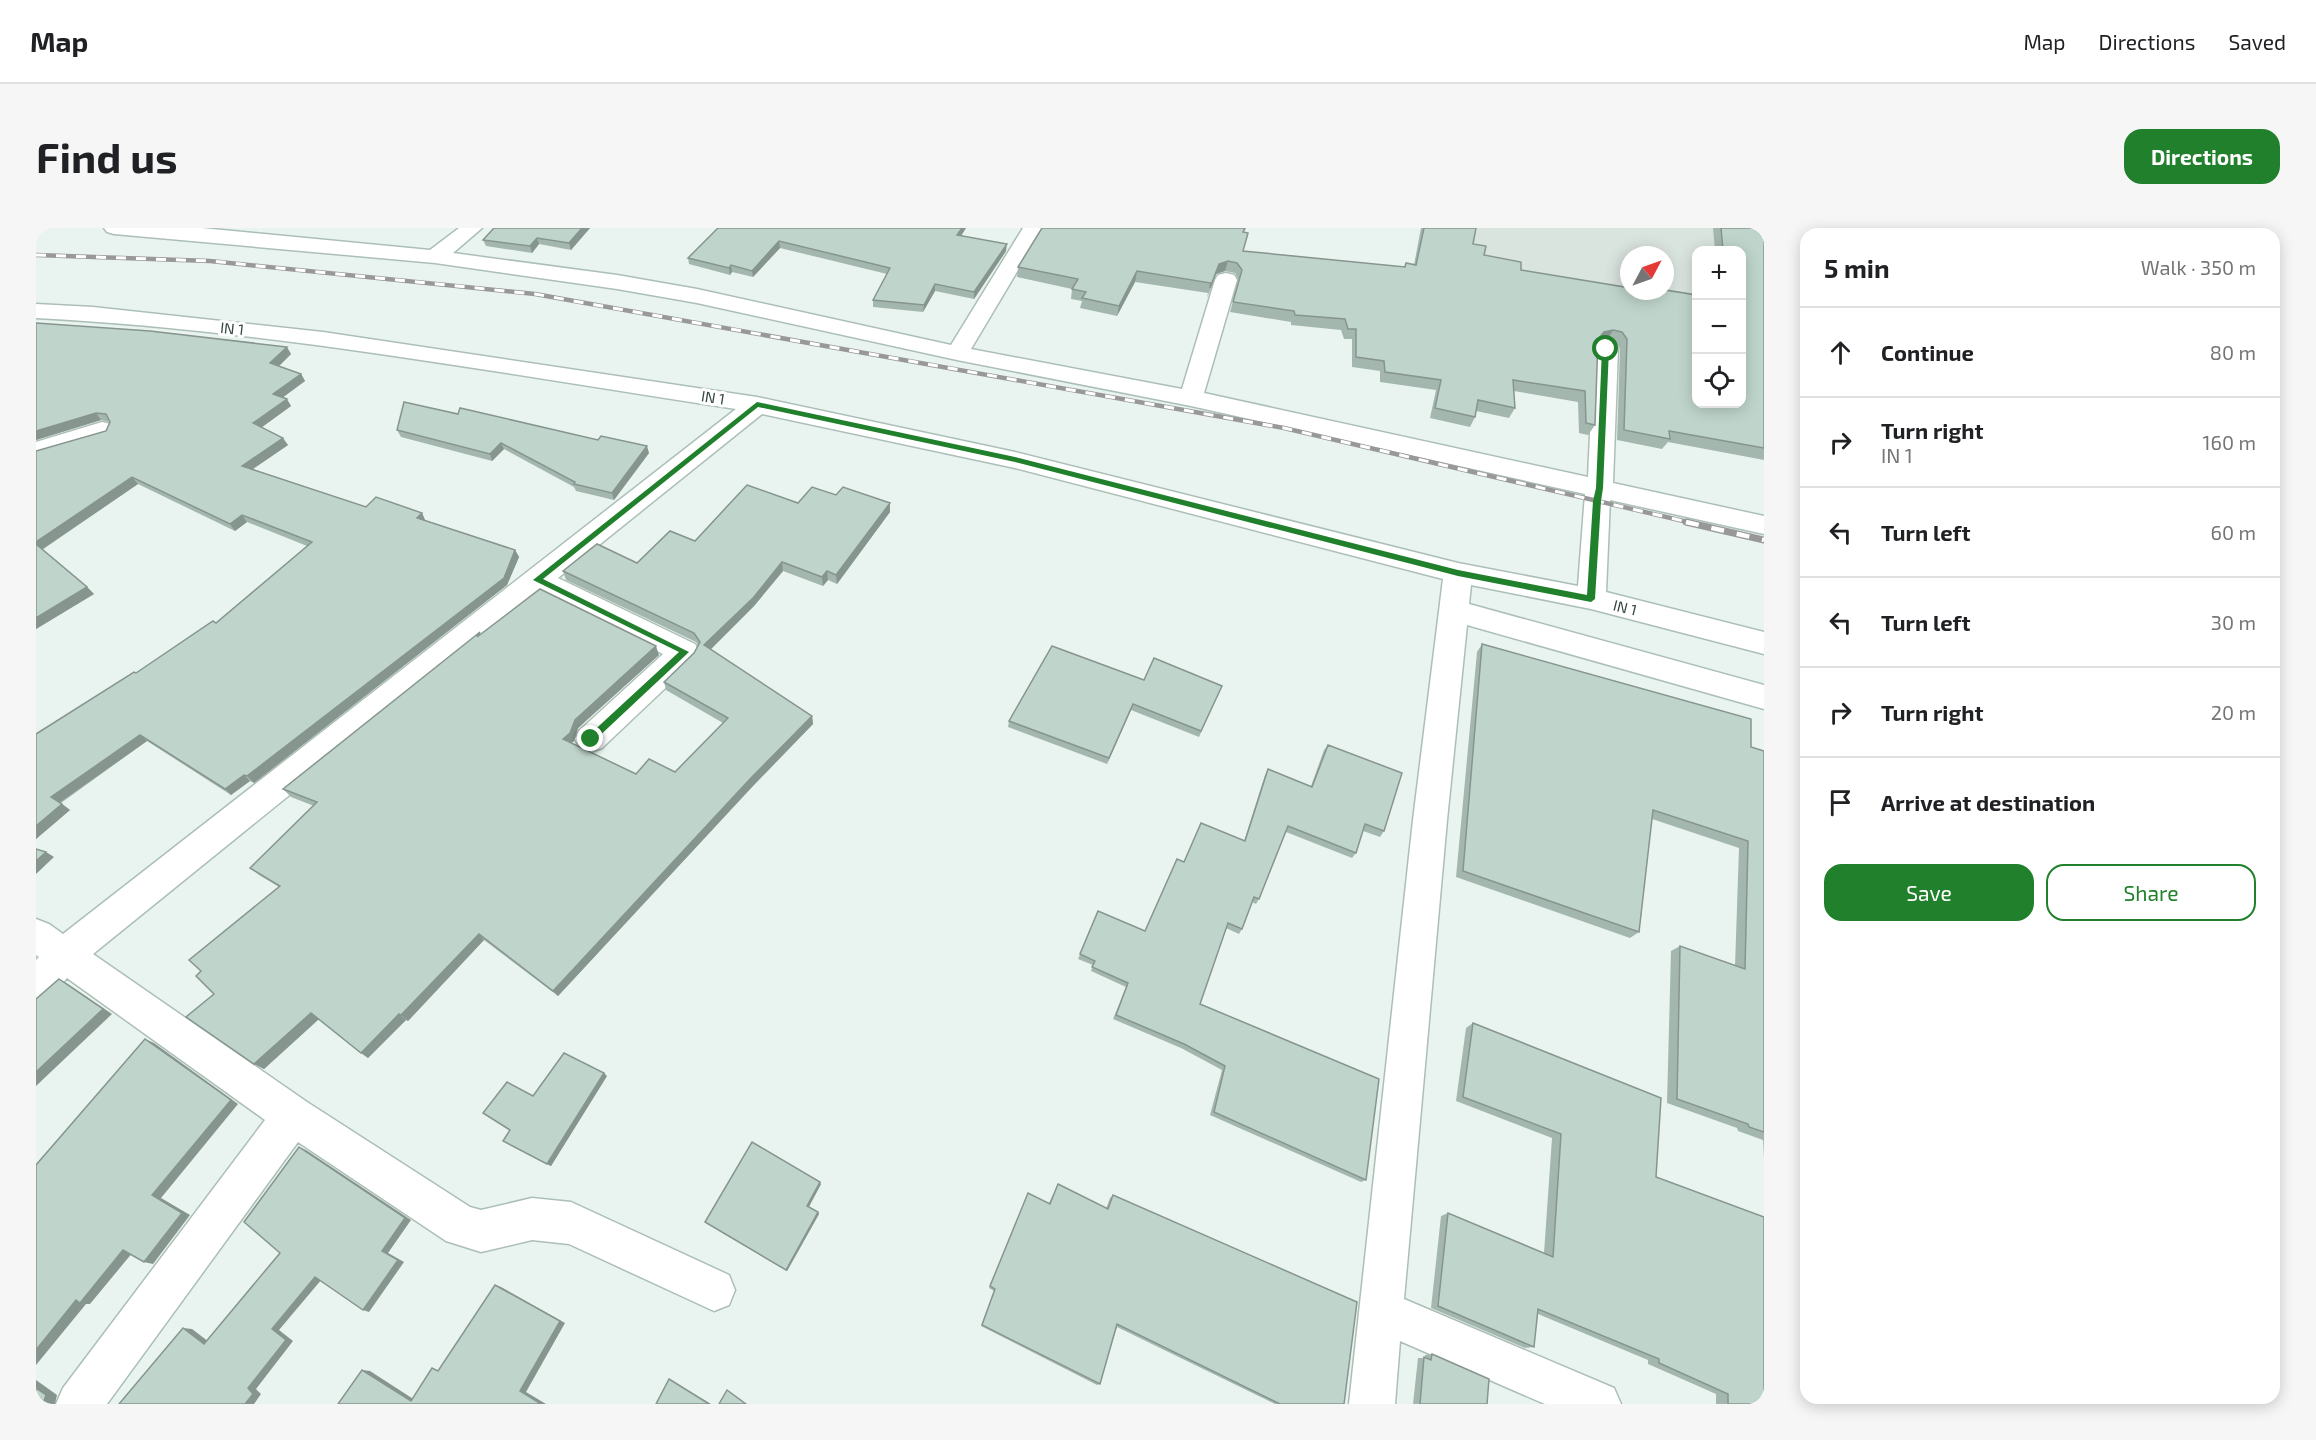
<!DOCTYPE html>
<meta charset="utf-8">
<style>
:root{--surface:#fff;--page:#f6f6f6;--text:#202124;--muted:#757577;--line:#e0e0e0;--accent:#20802b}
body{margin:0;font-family:"Exo 2",sans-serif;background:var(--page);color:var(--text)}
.controls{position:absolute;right:18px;top:18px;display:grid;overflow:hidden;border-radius:12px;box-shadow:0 3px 15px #0003}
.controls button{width:54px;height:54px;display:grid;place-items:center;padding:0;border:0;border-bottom:2px solid var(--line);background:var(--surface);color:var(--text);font:30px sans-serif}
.compass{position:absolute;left:1584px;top:18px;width:54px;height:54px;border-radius:50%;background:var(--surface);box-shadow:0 3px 15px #0003;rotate:49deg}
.stop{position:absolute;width:18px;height:18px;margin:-14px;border:4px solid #20802b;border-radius:50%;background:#fff}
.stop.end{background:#20802b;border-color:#fff;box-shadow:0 2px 6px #0008}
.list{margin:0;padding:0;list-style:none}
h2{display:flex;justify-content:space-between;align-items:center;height:78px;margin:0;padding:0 24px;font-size:26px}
h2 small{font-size:20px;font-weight:400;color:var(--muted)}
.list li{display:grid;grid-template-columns:39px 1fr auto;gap:18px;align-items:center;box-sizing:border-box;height:90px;padding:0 24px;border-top:2px solid var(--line)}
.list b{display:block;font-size:22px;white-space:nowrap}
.list p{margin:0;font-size:20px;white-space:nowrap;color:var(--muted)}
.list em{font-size:20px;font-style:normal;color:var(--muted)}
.actions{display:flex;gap:12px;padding:18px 24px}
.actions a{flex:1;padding:14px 0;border:2px solid var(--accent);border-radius:18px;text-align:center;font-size:21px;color:var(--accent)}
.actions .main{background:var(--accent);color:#fff}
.icon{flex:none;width:33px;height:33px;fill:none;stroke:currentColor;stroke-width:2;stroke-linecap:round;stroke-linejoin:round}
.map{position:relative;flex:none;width:1728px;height:1176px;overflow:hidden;border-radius:18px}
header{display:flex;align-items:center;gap:36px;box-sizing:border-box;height:84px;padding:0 30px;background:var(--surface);border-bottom:2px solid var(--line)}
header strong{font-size:28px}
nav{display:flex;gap:33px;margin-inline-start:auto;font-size:21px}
.intro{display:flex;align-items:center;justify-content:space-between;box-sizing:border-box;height:144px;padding:0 36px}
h1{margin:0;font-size:42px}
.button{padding:15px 27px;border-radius:18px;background:var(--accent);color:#fff;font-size:21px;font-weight:700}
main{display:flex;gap:36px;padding:0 36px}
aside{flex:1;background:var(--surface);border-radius:18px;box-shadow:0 3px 15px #0003}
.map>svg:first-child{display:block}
.industrial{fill:#dae4df;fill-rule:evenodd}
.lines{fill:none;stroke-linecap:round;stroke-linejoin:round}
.minor-casing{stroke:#acbfb7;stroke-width:3}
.minor{fill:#fff;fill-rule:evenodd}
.rail-far1-casing{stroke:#989898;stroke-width:4.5}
.rail-casing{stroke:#989898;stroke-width:7}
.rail-far1{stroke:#fff;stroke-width:3;stroke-dasharray:10;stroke-linecap:butt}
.rail{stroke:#fff;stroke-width:4.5;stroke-dasharray:13;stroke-linecap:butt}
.wall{fill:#a4b7af}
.shaded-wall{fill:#86958e}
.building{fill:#bfd5cb;stroke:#86958e;stroke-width:1.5}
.route{fill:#20802b}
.labels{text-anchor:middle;stroke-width:6;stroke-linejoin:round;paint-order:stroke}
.far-street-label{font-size:15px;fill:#374840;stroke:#fff}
</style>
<header>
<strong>Map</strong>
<nav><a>Map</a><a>Directions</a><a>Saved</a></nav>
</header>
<div class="intro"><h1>Find us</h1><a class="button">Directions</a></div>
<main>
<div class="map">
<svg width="1728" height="1176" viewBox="0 0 1728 1176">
<rect width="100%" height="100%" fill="#e9f4f0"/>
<path class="industrial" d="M1437 0H1728L1706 22H1660V76L1432 34ZM1593 27H1629V63H1593Z"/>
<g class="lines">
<g class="minor-casing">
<g id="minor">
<path d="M68 0H166L394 22 423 0H446L417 25 581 47 661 61 915 117 987 0H1007L935 121 1146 161 1179 52 1182 47 1190 45 1198 47 1201 52 1168 165 1552 249 1558 121 1562 116 1570 114 1578 116 1582 121 1577 255 1728 288V306L1574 272 1570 364 1728 404V426L1555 381 1435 357 1433 376 1728 457V481L1431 397 1411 592 1368 1071 1578 1160 1585 1176H1509L1364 1113 1359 1176H1313L1377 592 1407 351 979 240 726 186 522 350 659 416 664 424 659 432 566 520 555 524 544 520 539 511 544 502 627 426 503 365 57 726 271 874 434 979 445 982 496 970 535 974 693 1047 699 1062 693 1077 678 1083 533 1016 496 1012 445 1024 410 1013 262 914 71 1176H20L27 1160 229 892 31 750 13 771 0 776V732L3 729 0 727V691L13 696 27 706 700 181C468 146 235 102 0 90V76L57 79 287 104 721 169 979 224 1422 335 1542 358 1549 266 1155 178 921 132 661 75 581 61 399 35 78 6 71 4Z"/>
<polygon points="66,194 75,196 78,202 75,208 0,230 0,214"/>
</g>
</g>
<use href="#minor" class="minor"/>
<g class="rail-far1-casing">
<polyline id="rail-far1" points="0,27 174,33 499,66 1248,200 1656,295"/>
</g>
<g class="rail-casing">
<polyline id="rail" points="1650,294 1728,312"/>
</g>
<use href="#rail-far1" class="rail-far1"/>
<use href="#rail" class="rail"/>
</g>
<g class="wall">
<polygon points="554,0 535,22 503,16 496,25 450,18 447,12"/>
<polygon points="682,0 930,0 925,8 970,23 938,71 899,63 887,84 837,79 837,72 851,46 744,20 717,49 696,44 694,47 653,36 652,30"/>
<polygon points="1006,0 1210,0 1208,4 1207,23 1368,39 1370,35 1378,37 1385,0 1440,0 1437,16 1448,27 1485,42 1588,59 1589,56 1657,66 1656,50 1660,43 1660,176 1706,22 1679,22 1677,0 1728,0 1728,232 1632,214 1626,221 1581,212 1584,121 1580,115 1571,112 1562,114 1559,197 1552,207 1543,205 1542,174 1478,163 1479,180 1473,190 1440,183 1439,189 1434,199 1394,190 1400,162 1344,154 1344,143 1316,139 1316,111 1308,111 1305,102 1255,97 1255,94 1194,84 1203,53 1199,45 1189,43 1180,46 1171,70 1172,65 1099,54 1081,88 1044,80 1046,73 1035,71 1036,61 981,49 982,39"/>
<polygon points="0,95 255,126 243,138 265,146 269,153 247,169 255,178 226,199 252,217 217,241 330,279 386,285 389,292 479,322 483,329 471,357 218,555 214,553 195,567 111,513 25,575 34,582 0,611 0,506 100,445 180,395 271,318 211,294 199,303 102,256 6,322 51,359 58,366 0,401 0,223 70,203 74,194 65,192 0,212"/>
<polygon points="422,186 613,225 578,272 540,263 538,259 468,221 456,233 365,209 361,202"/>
<polygon points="800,267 854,275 854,284 801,356 792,352 787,358 747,343 718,378 674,422 776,488 777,496 716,559 522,768 448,712 372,793 370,792 332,830 283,791 228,841 218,836 178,766 243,659 223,647 214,640 278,578 255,569 247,561 445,406 623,427 542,500 538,513 535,515 600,546 639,544 687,495 630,462 628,454 658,425 662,417 660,414 530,352 527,343 601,335 762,275"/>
<polygon points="1446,416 1715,519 1728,523 1728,930 1727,912 1702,903 1701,900 1631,875 1635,723 1644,718 1699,738 1703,620 1616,591 1603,704 1594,710 1420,649 1441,424"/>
<polygon points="1108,452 1186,458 1163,509 1095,482 1071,536 972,499 973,493"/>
<polygon points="1292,517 1348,603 1344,609 1327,603 1320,625 1316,630 1250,604 1223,671 1220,676 1216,674 1206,701 1203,706 1190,700 1164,776 1330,952 1325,954 1174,887 1186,842 1145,820 1077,791 1090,759 1055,743 1057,737 1042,731 1062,683 1109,703 1208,613 1229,547 1232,541 1275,558 1288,522"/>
<polygon points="1437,795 1620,949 1728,1176 1680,1176 1680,1166 1612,1136 1612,1132 1502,1086 1498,1119 1489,1120 1395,1080 1405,988 1412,985 1508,1025 1516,910 1420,873 1430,800"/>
<polygon points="571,848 515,938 467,913 474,902 447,885 497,868"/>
<polygon points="785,956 773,979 782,984 783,986 751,1043 671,996 669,994"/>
<polygon points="1022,956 1070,981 1074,970 1077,967 1308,1176 1239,1176 1081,1099 1064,1156 1061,1157 945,1098 958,1063 953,1060 991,968 1013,975"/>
<polygon points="1396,1126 1451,1176 1377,1176 1382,1130 1389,1130 1389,1127"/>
</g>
<g class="shaded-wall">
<polygon points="546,0 554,0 535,22 533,15"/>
<polygon points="926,0 930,0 921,14 921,7"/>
<polygon points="501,10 503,16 496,25 494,18"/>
<polygon points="743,13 744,20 717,49 716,43"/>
<polygon points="971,16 970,23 938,71 938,64"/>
<polygon points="1192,33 1189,43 1180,46 1171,70 1183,36"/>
<polygon points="695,37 696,44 694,47 693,40"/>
<polygon points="1101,43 1099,54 1081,88 1083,78"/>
<polygon points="899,56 899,63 887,84 888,77"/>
<polygon points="1577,102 1571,112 1561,114 1562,111 1568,104"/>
<polygon points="251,119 255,126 239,142 234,135"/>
<polygon points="265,146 269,153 242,173 237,166"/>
<polygon points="251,171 255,178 222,202 217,195"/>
<polygon points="60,185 65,192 0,212 0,203"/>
<polygon points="247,210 252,217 211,245 206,238"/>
<polygon points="465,215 468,221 456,233 454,226"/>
<polygon points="611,218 613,225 578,272 576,265"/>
<polygon points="96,249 102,256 5,322 0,317 0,314"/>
<polygon points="854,275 854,284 801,356 800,347"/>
<polygon points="386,285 389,292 384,297 381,290"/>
<polygon points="206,287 211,294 199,303 194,296"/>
<polygon points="479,322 483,329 471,357 218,555 211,548"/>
<polygon points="746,334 747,343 718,378 670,426 668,417"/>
<polygon points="791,343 792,352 787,358 786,349"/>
<polygon points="51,359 58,366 0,401 0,390"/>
<polygon points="620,418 623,427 542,500 538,513 531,519 527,511 539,492"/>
<polygon points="1097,476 1095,482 1071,536 1073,530"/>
<polygon points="776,488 777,496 716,559 522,768 517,763 714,551"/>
<polygon points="104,507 111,513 23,575 15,569"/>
<polygon points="208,547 214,553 195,567 189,561"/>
<polygon points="26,576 34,582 0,611 0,598"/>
<polygon points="10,624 18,629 0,646 0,633"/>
<polygon points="443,706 448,712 372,793 365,787"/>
<polygon points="23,751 32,756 76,786 0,858 0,844"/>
<polygon points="275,785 283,791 228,841 218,836"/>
<polygon points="363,786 370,792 332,830 325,825"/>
<polygon points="109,811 118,815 202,876 125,970 154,987 117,1036 108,1034 116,967"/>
<polygon points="568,845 571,848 515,938 511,936"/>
<polygon points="263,919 270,922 375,992 352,1025 368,1034 333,1084 327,1082 346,1023"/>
<polygon points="784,954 785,956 772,980 771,978"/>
<polygon points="782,984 783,986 751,1043 750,1042"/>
<polygon points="87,1022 97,1024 54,1076 50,1076 0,1137 0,1122 40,1072"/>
<polygon points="279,1049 286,1051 243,1102 257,1113 220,1161 225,1166 218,1176 209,1176 212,1160 236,1101"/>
<polygon points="459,1057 465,1059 529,1095 490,1164 510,1176 505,1176 484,1163"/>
<polygon points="147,1100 156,1101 177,1117 168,1116"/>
<polygon points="326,1142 334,1143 382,1174 375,1173"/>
<polygon points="633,1151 635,1152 675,1176 673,1176"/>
<polygon points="0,1152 21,1167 19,1176 7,1176 0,1160"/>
</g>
<g class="building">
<polygon points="458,0 546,0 533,15 501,10 494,18 447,12"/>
<polygon points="682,0 926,0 921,7 971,16 938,64 899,56 888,77 837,72 854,40 743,13 716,43 695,37 693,40 652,30"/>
<polygon points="1006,0 1209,0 1207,4 1212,5 1207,23 1369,39 1370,35 1380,37 1388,0 1440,0 1437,16 1450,18 1448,27 1485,34 1485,42 1589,59 1589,56 1593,57 1593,63 1629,63 1629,62 1660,67 1660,176 1706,176 1706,22 1687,22 1685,0 1728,0 1728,220 1633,203 1634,211 1588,202 1591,111 1586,104 1577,102 1568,104 1562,111 1559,197 1550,195 1549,163 1477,152 1479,180 1442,172 1439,189 1399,180 1405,152 1349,144 1348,133 1320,129 1320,101 1312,101 1309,91 1259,87 1258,83 1197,74 1206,42 1201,35 1192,33 1183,36 1174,60 1175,55 1101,43 1083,78 1046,70 1050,64 1036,61 1042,51 982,39"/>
<polygon points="0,95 114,103 251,119 234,135 265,146 237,166 251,171 217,195 247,210 206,238 330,279 340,269 386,285 381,290 479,322 468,350 211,548 208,547 189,561 104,507 15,569 26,576 0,598 0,506 98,444 100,445 177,393 180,395 276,314 206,287 194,296 96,249 0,314 0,223 70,203 74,194 70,186 60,185 0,203"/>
<polygon points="368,174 422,186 424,180 562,212 565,208 611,218 576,265 538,256 539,254 465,215 454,226 361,202"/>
<polygon points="711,257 762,275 776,259 800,267 807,259 854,275 800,347 791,343 786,349 746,334 717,370 668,417 776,488 714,551 517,763 443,706 365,787 363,786 325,825 275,785 218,836 150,789 178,766 160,748 165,743 153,732 244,658 214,640 281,574 247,561 444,404 441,409 504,361 620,418 539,492 534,505 527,511 600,546 613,531 639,544 692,490 628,454 658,425 664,414 658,405 527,343 561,316 601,335 634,303 659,313"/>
<polygon points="0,316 51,359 0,390"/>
<polygon points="1446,416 1715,491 1715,519 1728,523 1728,904 1713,899 1712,896 1641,871 1644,718 1709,741 1712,613 1617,582 1603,704 1427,643"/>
<polygon points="1016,418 1108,452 1118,430 1186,458 1165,503 1097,476 1073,530 973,493"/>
<polygon points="1292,517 1366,545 1348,603 1329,596 1320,625 1252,598 1223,671 1218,669 1206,701 1192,695 1164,776 1343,851 1330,952 1178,884 1189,838 1148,816 1080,787 1092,755 1056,739 1059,733 1044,726 1062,683 1109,703 1141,631 1148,634 1165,595 1209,613 1232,541 1276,559"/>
<polygon points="0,621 10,624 0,633"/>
<polygon points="23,751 67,781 0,844 0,771"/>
<polygon points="1437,795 1625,870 1620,949 1728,989 1728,1176 1692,1176 1692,1166 1623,1135 1623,1131 1502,1081 1498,1119 1402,1078 1412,985 1517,1029 1525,906 1427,869"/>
<polygon points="109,811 195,872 116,967 146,985 108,1034 87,1022 44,1075 40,1072 0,1122 0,937"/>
<polygon points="528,825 568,845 511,936 467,913 474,902 447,885 471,854 497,868"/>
<polygon points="716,914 784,954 771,978 782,984 750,1042 669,994"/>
<polygon points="263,919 369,990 346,1023 362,1032 327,1082 279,1049 236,1101 250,1112 212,1160 217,1166 209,1176 83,1176 147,1100 168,1116 244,1025 208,994"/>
<polygon points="1022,956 1072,981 1077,967 1321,1074 1308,1176 1244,1176 1081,1096 1064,1156 946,1097 959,1061 954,1058 992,965 1014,976"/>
<polygon points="459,1057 524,1093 484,1163 505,1176 302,1176 326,1142 375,1173 396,1140 402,1143"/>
<polygon points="1396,1126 1453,1151 1451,1176 1384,1176 1388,1129 1395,1132"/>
<polygon points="633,1151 673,1176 620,1176"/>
<polygon points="0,1160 10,1167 7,1176 0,1176"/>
<polygon points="691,1162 710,1176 683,1176"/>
</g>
<polygon class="route" points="1570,119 1573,121 1567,260 1565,273 1559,371 1555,374 1422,348 979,234 722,179 507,351 653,424 558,513 552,513 552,508 643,424 497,352 721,174 979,229 1422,342 1551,367 1557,273 1560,260 1566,121"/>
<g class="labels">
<g class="far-street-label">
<text transform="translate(196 101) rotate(6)" y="5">IN 1</text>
<text transform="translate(677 170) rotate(9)" y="5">IN 1</text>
<text transform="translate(1589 380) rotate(14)" y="5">IN 1</text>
</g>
</g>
</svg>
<div class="controls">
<button>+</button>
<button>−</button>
<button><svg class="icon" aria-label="locate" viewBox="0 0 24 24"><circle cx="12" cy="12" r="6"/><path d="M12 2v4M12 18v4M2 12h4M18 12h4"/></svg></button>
</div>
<svg class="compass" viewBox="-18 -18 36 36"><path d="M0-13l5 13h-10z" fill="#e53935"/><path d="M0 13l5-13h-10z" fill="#757577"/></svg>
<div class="stop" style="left:1570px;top:121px"></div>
<div class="stop end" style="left:555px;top:511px"></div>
</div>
<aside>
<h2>5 min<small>Walk · 350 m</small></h2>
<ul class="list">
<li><svg class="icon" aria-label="ahead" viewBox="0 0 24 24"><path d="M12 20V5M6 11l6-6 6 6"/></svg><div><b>Continue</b></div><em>80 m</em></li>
<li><svg class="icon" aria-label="right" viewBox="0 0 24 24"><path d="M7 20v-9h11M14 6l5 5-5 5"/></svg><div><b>Turn right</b><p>IN 1</p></div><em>160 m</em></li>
<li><svg class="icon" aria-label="left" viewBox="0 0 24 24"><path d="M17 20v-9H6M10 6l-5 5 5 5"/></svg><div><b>Turn left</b></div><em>60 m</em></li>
<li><svg class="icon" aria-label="left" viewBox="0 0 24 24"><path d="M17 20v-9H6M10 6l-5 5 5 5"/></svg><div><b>Turn left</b></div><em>30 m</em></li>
<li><svg class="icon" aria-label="right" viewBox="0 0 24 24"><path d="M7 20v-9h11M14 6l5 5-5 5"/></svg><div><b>Turn right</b></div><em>20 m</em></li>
<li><svg class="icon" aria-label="arrive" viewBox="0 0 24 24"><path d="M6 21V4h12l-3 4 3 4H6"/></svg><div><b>Arrive at destination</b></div></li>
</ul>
<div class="actions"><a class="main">Save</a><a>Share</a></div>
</aside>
</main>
